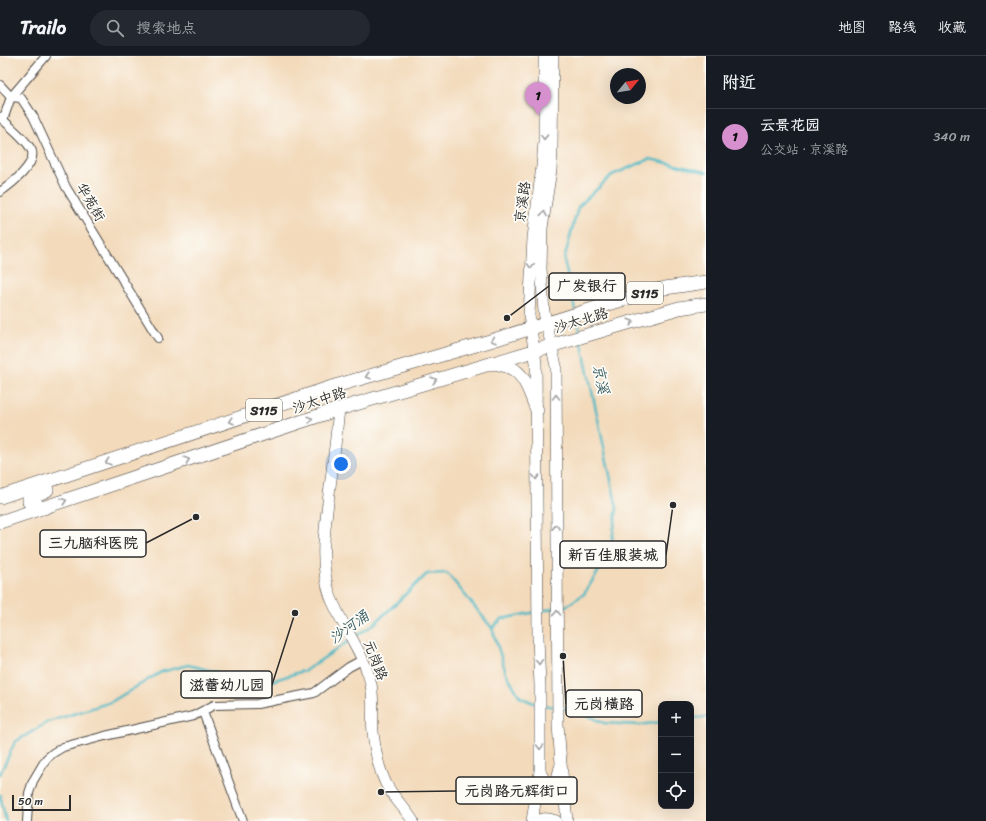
<!DOCTYPE html>
<html lang="zh">
<meta charset="utf-8">
<style>
:root{--surface:#171b24;--page:#242831;--text:#f1f3f6;--muted:#9ea1a6;--line:#363941;--accent:#d690ce}
body{margin:0;font-family:Sriracha,"LXGW WenKai TC",sans-serif;background:var(--page);color:var(--text)}
.controls{position:absolute;right:12px;bottom:12px;display:grid;overflow:hidden;border-radius:8px;box-shadow:0 4px 16px #0002}
.controls button{width:36px;height:36px;display:grid;place-items:center;padding:0;border:0;border-bottom:1px solid var(--line);background:var(--surface);color:var(--text);font:20px sans-serif}
.compass{position:absolute;left:610px;top:12px;width:36px;height:36px;border-radius:50%;background:var(--surface);box-shadow:0 4px 16px #0002;rotate:60deg}
.scale{position:absolute;left:12px;bottom:10px;width:59px;box-sizing:border-box;padding-left:4px;border:2px solid #2b2b2b;border-top:0;font-size:11px;line-height:14px;white-space:nowrap;color:#2b2b2b;-webkit-text-stroke:3px #fdfcf7;paint-order:stroke}
.you{position:absolute;left:341px;top:408px;width:14px;height:14px;margin:-10px;border:3px solid #fff;border-radius:50%;background:#1a73e8;box-shadow:0 0 0 6px #1a73e833}
.badge{display:grid;place-items:center;width:26px;height:26px;border-radius:50%;background:var(--accent);color:#111;font-size:13px;font-weight:700}
.pin{position:absolute;translate:-50% -33px;filter:drop-shadow(0 1px 2px #0008)}
.pin::after{content:'';position:absolute;top:21px;width:14px;height:12px;background:inherit;clip-path:polygon(0 0,100% 0,50% 100%)}
.list{margin:0;padding:0;list-style:none}
h2{display:flex;justify-content:space-between;align-items:center;height:52px;margin:0;padding:0 16px;font-size:17px}
h2 small{font-size:13px;font-weight:400;color:var(--muted)}
.list li{display:grid;grid-template-columns:26px 1fr auto;gap:12px;align-items:center;box-sizing:border-box;height:56px;padding:0 16px;border-top:1px solid var(--line)}
.list b{display:block;font-size:15px;white-space:nowrap}
.list p{margin:0;font-size:13px;white-space:nowrap;color:var(--muted)}
.list em{font-size:13px;font-style:normal;color:var(--muted)}
.icon{flex:none;width:22px;height:22px;fill:none;stroke:currentColor;stroke-width:2;stroke-linecap:round;stroke-linejoin:round}
.map{position:relative;flex:none;width:706px;height:765px;overflow:hidden}
header{display:flex;align-items:center;gap:24px;box-sizing:border-box;height:56px;padding:0 20px;background:var(--surface);border-bottom:1px solid var(--line)}
header strong{font-size:19px}
nav{display:flex;gap:22px;margin-inline-start:auto;font-size:14px}
.search{width:280px;height:36px;background:var(--page);display:flex;align-items:center;gap:10px;box-sizing:border-box;padding:0 14px;border-radius:22px;color:var(--muted);font-size:15px}
main{display:flex}
aside{flex:1;background:var(--surface)}
.map>svg:first-child{display:block}
.lines{fill:none;stroke-linecap:round;stroke-linejoin:round}
.stream{stroke:#4ab8c4;stroke-width:2.5}
.street-casing{stroke:#494541;stroke-width:10}
.secondary-casing{stroke:#494541;stroke-width:12}
.primary-casing{stroke:#494541;stroke-width:14}
.street{stroke:#fff;stroke-width:8}
.secondary{stroke:#fff;stroke-width:11}
.primary{stroke:#fff;stroke-width:13}
.oneway{stroke:#a0a0a0}
.labels{text-anchor:middle;stroke-width:3.5;stroke-linejoin:round;paint-order:stroke}
.shield{fill:#fdfcf7;stroke:#6a6a68;stroke-width:1}
.shield-label{font-size:13px;font-weight:bold;fill:#2b2b2b}
.street-label{font-size:14px;fill:#2b2b2b;stroke:#fdfcf7}
.water-label{font-size:15px;font-style:italic;fill:#365c61;stroke:#fdfcf7}
.leader{fill:none;stroke:#2b2b2b;stroke-width:1.5}
.callout-dot{fill:#2b2b2b;stroke:#fdfcf7;stroke-width:1.5}
.callout{fill:#fdfcf7;stroke:#2b2b2b;stroke-width:1.5}
.callout-label{font-size:15px;text-anchor:middle;font-weight:bold;fill:#2b2b2b}
</style>
<header>
<strong>Trailo</strong>
<div class="search"><svg class="icon" aria-label="search" viewBox="0 0 24 24"><circle cx="10" cy="10" r="6"/><path d="M15 15l6 6"/></svg>搜索地点</div>
<nav><a>地图</a><a>路线</a><a>收藏</a></nav>
</header>
<main>
<div class="map">
<svg width="706" height="765" viewBox="0 0 706 765">
<rect width="100%" height="100%" fill="#fdfcf7"/>
<filter id="ink" filterUnits="userSpaceOnUse"><feTurbulence type="fractalNoise" baseFrequency=".025" numOctaves="2"/><feDisplacementMap in="SourceGraphic" scale="8" xChannelSelector="R" yChannelSelector="G"/><feConvolveMatrix kernelMatrix="1 2 1 2 8 2 1 2 1" color-interpolation-filters="sRGB"/></filter>
<filter id="wash" filterUnits="userSpaceOnUse"><feTurbulence type="fractalNoise" baseFrequency=".012" numOctaves="4" result="noise"/><feDisplacementMap in="SourceGraphic" scale="16" xChannelSelector="R" yChannelSelector="G"/><feGaussianBlur stdDeviation="0.9" result="paint"/><feColorMatrix in="noise" values="0 0 0 0 0 0 0 0 0 0 0 0 0 0 0 0 0 1.4 0 .05"/><feComposite in="paint" operator="in"/></filter>
<g filter="url(#wash)">
<rect width="100%" height="100%" fill="#f3dabb"/>
<g class="lines">
<g class="stream">
<polyline points="575,254 564,204 578,151 612,119 650,103 706,116"/>
<polyline points="577,263 580,278"/>
<polyline points="560,551 566,550 584,538 610,497 617,452 581,284"/>
<polyline points="541,555 555,552"/>
<polyline points="492,572 502,563 536,556"/>
<polyline points="355,581 373,569 427,518 447,517 492,572 506,617 520,641 536,648"/>
<polyline points="543,649 556,651"/>
<polyline points="561,652 572,653 604,667 639,669 661,666"/>
<polyline points="691,662 706,661"/>
<polyline points="0,718 15,686 48,666 111,646 161,616 188,609 245,623 272,625 306,614 349,585"/>
<polyline points="0,739 6,765"/>
</g>
</g>
</g>
<g filter="url(#ink)">
<g class="lines">
<g class="street-casing">
<g id="street">
<polyline points="0,29 11,41 21,42 33,60 66,131 158,282"/>
<path d="M0 61C10 71 24 81 31 93 39 107 10 129 0 136"/>
<polyline points="3,64 11,41 46,0"/>
<polyline points="203,656 243,765"/>
<polyline points="27,765 29,737 33,725 46,703 53,697 63,691 105,680 193,660 214,649 257,648 314,637 349,611 362,604"/>
</g>
</g>
<g class="secondary-casing">
<g id="secondary">
<polyline points="553,0 552,94 551,114 542,172 541,212 544,256 556,310 558,669 561,707 567,765"/>
<path d="M339 353C336 382 333 410 329 438 325 472 319 506 330 539 341 569 362 594 370 624 375 641 371 659 373 676 375 695 379 717 389 733 396 744 406 754 413 765"/>
<polyline points="540,716 545,725 551,728 557,723 560,711"/>
<polyline points="532,765 540,716 540,630 538,582 536,307 529,259 533,182 542,110 544,86 544,0"/>
<path d="M538 765C543 761 550 763 556 765"/>
</g>
</g>
<g class="primary-casing">
<g id="primary">
<path d="M493 307C498 308 504 309 509 311 526 318 530 338 537 354"/>
<polyline points="0,441 335,330 490,285 628,242 665,232 706,226"/>
<polyline points="44,452 32,448 29,446 29,442 47,434"/>
<polyline points="0,466 339,353 594,277 679,252 706,248"/>
</g>
</g>
<use href="#street" class="street"/>
<use href="#secondary" class="secondary"/>
<use href="#primary" class="primary"/>
</g>
<defs><path id="oneway-chevron" d="M-2-3.5L2.5 0L-2 3.5" fill="none" stroke-width="1.6" stroke-linecap="round" stroke-linejoin="round"/></defs>
<g class="oneway">
<use href="#oneway-chevron" transform="translate(544 81) rotate(92)"/>
<use href="#oneway-chevron" transform="translate(544 158) rotate(-81)"/>
<use href="#oneway-chevron" transform="translate(531 210) rotate(91)"/>
<use href="#oneway-chevron" transform="translate(631 266) rotate(-16)"/>
<use href="#oneway-chevron" transform="translate(493 284) rotate(162)"/>
<use href="#oneway-chevron" transform="translate(368 320) rotate(163)"/>
<use href="#oneway-chevron" transform="translate(434 324) rotate(-17)"/>
<use href="#oneway-chevron" transform="translate(556 341) rotate(-90)"/>
<use href="#oneway-chevron" transform="translate(310 363) rotate(-18)"/>
<use href="#oneway-chevron" transform="translate(231 365) rotate(162)"/>
<use href="#oneway-chevron" transform="translate(187 404) rotate(-18)"/>
<use href="#oneway-chevron" transform="translate(108 406) rotate(162)"/>
<use href="#oneway-chevron" transform="translate(536 421) rotate(89)"/>
<use href="#oneway-chevron" transform="translate(64 445) rotate(-18)"/>
<use href="#oneway-chevron" transform="translate(556 471) rotate(-91)"/>
<use href="#oneway-chevron" transform="translate(557 557) rotate(-90)"/>
<use href="#oneway-chevron" transform="translate(539 606) rotate(87)"/>
<use href="#oneway-chevron" transform="translate(540 691) rotate(91)"/>
</g>
</g>
<g class="labels">
<g class="shield">
<rect x="627" y="226" width="36" height="22" rx="3"/>
<rect x="246" y="343" width="36" height="22" rx="3"/>
</g>
<g class="shield-label">
<text x="645" y="242">S115</text>
<text x="264" y="359">S115</text>
</g>
<g class="street-label">
<text transform="translate(91 146) rotate(59)" y="5">华苑街</text>
<text transform="translate(522 146) rotate(-82)" y="5">京溪路</text>
<text transform="translate(581 264) rotate(-17)" y="5">沙太北路</text>
<text transform="translate(319 344) rotate(-18)" y="5">沙太中路</text>
<text transform="translate(376 604) rotate(69)" y="5">元岗路</text>
</g>
<g class="water-label">
<text transform="translate(601 323) rotate(78)" y="5">京溪</text>
<text transform="translate(349 571) rotate(-36)" y="5">沙河涌</text>
</g>
</g>
<path class="leader" d="M507 262L549 230M196 461L146 487M673 449L666 499M295 557L272 629M563 600L566 648M381 736L456 735"/>
<g class="callout-dot">
<circle cx="507" cy="262" r="4"/>
<circle cx="196" cy="461" r="4"/>
<circle cx="673" cy="449" r="4"/>
<circle cx="295" cy="557" r="4"/>
<circle cx="563" cy="600" r="4"/>
<circle cx="381" cy="736" r="4"/>
</g>
<g class="callout">
<rect x="549" y="217" width="76" height="27" rx="4"/>
<rect x="40" y="474" width="106" height="27" rx="4"/>
<rect x="560" y="485" width="106" height="27" rx="4"/>
<rect x="181" y="615" width="91" height="27" rx="4"/>
<rect x="566" y="634" width="76" height="27" rx="4"/>
<rect x="456" y="721" width="121" height="27" rx="4"/>
</g>
<g class="callout-label">
<text x="587" y="235">广发银行</text>
<text x="93" y="492">三九脑科医院</text>
<text x="613" y="504">新百佳服装城</text>
<text x="227" y="634">滋蕾幼儿园</text>
<text x="604" y="653">元岗横路</text>
<text x="517" y="740">元岗路元辉街口</text>
</g>
</svg>
<div class="controls">
<button>+</button>
<button>−</button>
<button><svg class="icon" aria-label="locate" viewBox="0 0 24 24"><circle cx="12" cy="12" r="6"/><path d="M12 2v4M12 18v4M2 12h4M18 12h4"/></svg></button>
</div>
<svg class="compass" viewBox="-18 -18 36 36"><path d="M0-13l5 13h-10z" fill="#e53935"/><path d="M0 13l5-13h-10z" fill="#9ea1a6"/></svg>
<div class="scale">50 m</div>
<div class="you"></div>
<div class="pin badge" style="left:538px;top:59px">1</div>
</div>
<aside>
<h2>附近<small></small></h2>
<ul class="list">
<li><span class="badge">1</span><div><b>云景花园</b><p>公交站 · 京溪路</p></div><em>340 m</em></li>
</ul>
</aside>
</main>
